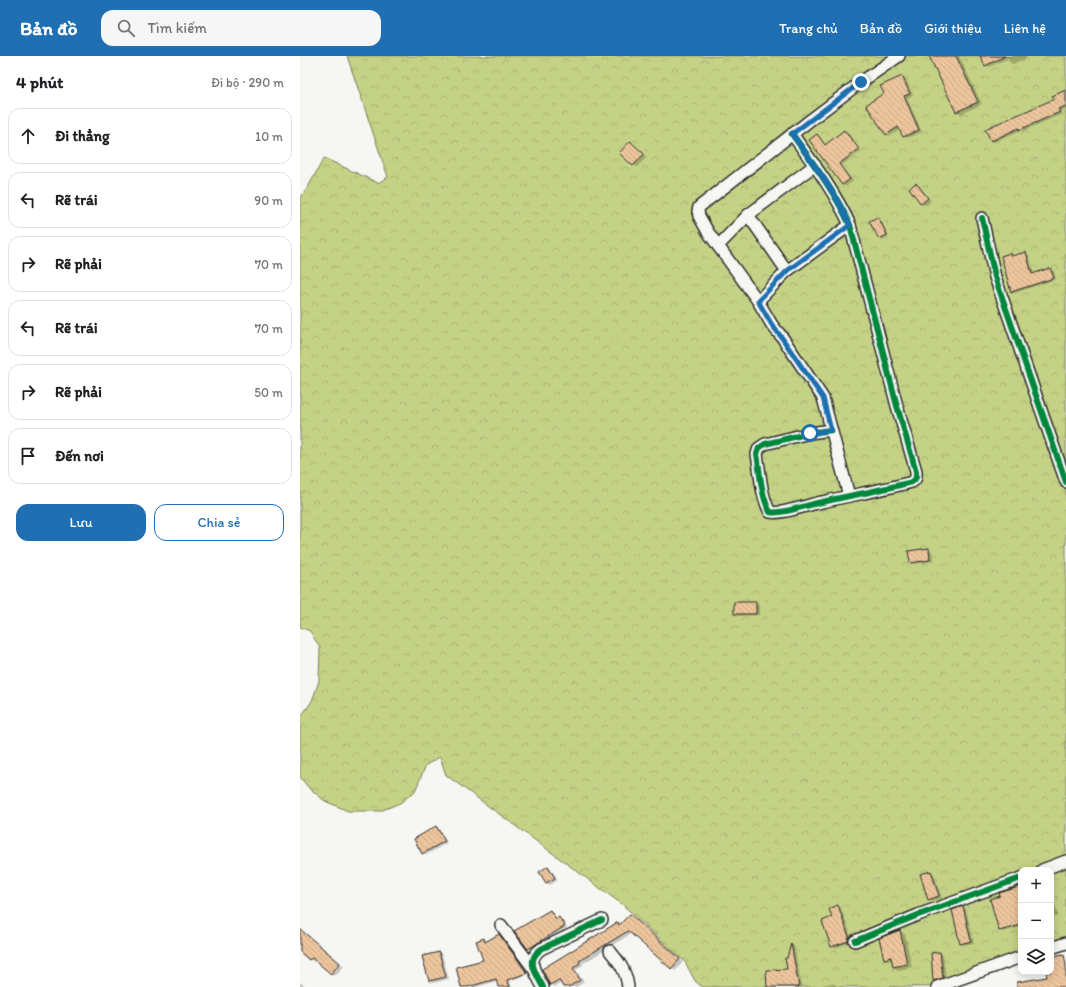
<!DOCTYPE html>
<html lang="vi">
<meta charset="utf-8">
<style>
:root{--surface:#fff;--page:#f6f6f6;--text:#202124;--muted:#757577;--line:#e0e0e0;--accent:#1f6fb2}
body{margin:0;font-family:Itim,sans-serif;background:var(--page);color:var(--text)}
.controls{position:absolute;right:12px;bottom:12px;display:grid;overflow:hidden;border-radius:8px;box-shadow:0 2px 10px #0003}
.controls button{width:36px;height:36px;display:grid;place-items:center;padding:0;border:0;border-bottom:1px solid var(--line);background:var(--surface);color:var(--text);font:20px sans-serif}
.stop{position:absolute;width:12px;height:12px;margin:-9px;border:3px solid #1f6fb2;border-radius:50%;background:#fff}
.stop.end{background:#1f6fb2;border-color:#fff;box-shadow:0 1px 4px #0008}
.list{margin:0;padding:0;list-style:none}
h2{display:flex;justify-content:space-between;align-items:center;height:52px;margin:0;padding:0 16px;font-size:17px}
h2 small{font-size:13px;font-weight:400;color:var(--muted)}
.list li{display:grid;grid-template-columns:26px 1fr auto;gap:12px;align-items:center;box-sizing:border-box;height:56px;margin:0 8px 8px;padding:0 8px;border:1px solid var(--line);border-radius:12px}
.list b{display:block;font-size:15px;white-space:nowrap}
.list em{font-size:13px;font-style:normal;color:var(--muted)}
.actions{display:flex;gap:8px;padding:12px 16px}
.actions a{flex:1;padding:9px 0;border:1px solid var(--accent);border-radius:12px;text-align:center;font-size:14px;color:var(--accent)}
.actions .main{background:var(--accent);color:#fff}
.icon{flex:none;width:22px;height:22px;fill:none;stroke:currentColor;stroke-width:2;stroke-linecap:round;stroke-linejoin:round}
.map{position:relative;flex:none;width:766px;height:931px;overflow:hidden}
header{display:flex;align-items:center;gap:24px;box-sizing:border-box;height:56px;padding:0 20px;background:var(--accent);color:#fff}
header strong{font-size:19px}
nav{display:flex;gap:22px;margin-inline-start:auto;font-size:14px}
.search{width:280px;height:36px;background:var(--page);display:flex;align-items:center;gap:10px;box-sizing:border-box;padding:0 14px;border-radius:12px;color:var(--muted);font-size:15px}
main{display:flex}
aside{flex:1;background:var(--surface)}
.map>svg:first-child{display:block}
.forest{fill:url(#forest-crowns);stroke:#787e58}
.shadow{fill:#0003}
.building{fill:url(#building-back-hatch);stroke:#2b2b2b}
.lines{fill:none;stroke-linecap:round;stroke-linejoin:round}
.minor-casing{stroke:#2b2b2b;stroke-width:14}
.minor{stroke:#f6f6f2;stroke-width:11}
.cycleway-casing{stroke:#f6f6f2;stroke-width:8}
.cycleway{stroke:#00873e;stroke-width:6}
.route{stroke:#1f6fb2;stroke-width:5}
</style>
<header>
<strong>Bản đồ</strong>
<div class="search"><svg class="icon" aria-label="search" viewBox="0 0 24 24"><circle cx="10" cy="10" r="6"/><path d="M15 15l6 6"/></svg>Tìm kiếm</div>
<nav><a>Trang chủ</a><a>Bản đồ</a><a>Giới thiệu</a><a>Liên hệ</a></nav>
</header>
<main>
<aside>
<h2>4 phút<small>Đi bộ · 290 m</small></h2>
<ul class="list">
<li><svg class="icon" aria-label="ahead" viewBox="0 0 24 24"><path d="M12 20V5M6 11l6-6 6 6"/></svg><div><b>Đi thẳng</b></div><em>10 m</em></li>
<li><svg class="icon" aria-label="left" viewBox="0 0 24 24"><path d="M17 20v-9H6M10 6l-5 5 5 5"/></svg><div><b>Rẽ trái</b></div><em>90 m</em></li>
<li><svg class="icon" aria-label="right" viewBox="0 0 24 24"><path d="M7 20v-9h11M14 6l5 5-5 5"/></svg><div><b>Rẽ phải</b></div><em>70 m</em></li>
<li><svg class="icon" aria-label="left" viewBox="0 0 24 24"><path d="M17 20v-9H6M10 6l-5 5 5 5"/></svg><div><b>Rẽ trái</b></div><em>70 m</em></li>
<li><svg class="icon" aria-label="right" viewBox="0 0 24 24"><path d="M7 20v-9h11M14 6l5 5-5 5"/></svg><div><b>Rẽ phải</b></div><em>50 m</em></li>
<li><svg class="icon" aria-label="arrive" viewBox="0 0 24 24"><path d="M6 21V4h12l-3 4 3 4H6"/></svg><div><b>Đến nơi</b></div></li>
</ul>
<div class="actions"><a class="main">Lưu</a><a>Chia sẻ</a></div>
</aside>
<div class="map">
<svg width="766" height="931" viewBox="0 0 766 931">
<defs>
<pattern id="forest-crowns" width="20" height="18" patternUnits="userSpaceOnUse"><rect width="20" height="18" fill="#c4d286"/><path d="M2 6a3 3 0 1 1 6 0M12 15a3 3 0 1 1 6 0" fill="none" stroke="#a9b474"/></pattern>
<pattern id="building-back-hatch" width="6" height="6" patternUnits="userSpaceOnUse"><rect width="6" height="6" fill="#edc59d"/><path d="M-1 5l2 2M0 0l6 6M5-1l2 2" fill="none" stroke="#cba987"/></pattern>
</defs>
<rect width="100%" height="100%" fill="#f6f6f2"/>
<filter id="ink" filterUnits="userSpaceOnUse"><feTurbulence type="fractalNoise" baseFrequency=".025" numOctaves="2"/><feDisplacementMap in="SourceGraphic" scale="8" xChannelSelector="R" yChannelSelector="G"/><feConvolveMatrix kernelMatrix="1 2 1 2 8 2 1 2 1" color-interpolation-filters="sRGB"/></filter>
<g filter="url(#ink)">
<polygon class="forest" points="47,0 766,0 766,884 751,889 751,814 721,814 721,899 633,931 403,931 401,930 395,925 385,906 323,849 146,719 140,701 126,709 115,735 100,747 80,755 48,755 25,745 8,731 0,721 0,662 12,645 19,625 20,592 10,575 0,571 0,142 7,133 24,102 78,127 88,121"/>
<g class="shadow">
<polygon points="630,0 659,0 682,48 661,58 657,55"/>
<polygon points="681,0 726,0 727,2 713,8 710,7 708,2 689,11 686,9"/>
<polygon points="602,21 606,23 613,39 607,42 622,76 607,82 604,80 601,73 590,80 587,78 585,38"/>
<polygon points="766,35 766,53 761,55 762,58 723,75 721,74 694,86 691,84 755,43"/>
<polygon points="544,76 548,77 561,95 541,110 553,125 546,130 543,128 517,79 520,81 526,89"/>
<polygon points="333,88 347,101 337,111 334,109"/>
<polygon points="616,128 619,130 631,145 625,149 622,147"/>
<polygon points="578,162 581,164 589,181 583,184 579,182"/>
<polygon points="726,197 729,199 734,218 750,213 754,215 756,223 715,237 711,236 710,198 713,200"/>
<polygon points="629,493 632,495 633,505 614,508 611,506"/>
<polygon points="456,547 459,549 459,559 438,560 435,558"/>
<polygon points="136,771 139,773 147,787 126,799 123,797"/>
<polygon points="248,811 251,813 258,824 250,829 246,827"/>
<polygon points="631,816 634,818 642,842 632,845 629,843"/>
<polygon points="719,832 721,833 721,871 703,876 700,874 701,841"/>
<polygon points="751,842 754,844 758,860 751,862"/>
<polygon points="538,850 541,852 552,883 551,886 535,892 532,890 533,862"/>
<polygon points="663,851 666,853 674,887 664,889 661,888"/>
<polygon points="250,855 253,856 257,863 259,862 262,864 267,872 232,894 228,892"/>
<polygon points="330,859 333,861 383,906 375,915 371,912 332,877 282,908 283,909 276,914 284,926 276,931 264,931 261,927 255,931 251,929 243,914 318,867 321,869"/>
<polygon points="0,873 44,910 35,920 31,917 16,904 14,906 0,895"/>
<polygon points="600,875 605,878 612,911 599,914 594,911 592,904 589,905 585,902"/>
<polygon points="199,879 202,881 229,918 210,925 212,931 200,931 197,925 176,931 163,931 185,904 184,883 187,885"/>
<polygon points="491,888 494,890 502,931 468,931 488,914 487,903"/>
<polygon points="139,897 142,899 149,923 133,927 130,925"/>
<polygon points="640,897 643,899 646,923 637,926 634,925 632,898"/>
<polygon points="0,926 6,931 0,931"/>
<polygon points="532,927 536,929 536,931 514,931"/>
</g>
<g class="building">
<polygon points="629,0 656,0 678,46 656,56"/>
<polygon points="680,0 705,0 685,10"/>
<polygon points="602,20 610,38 604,40 619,74 603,81 598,71 586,79 566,49 584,37 580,30"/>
<polygon points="766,34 766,50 758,53 760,56 719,74 719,72 691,85 685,73 754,43 752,40"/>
<polygon points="544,74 559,93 539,108 550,123 542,129 509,84 517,78 525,89"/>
<polygon points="330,85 344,98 333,110 319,97"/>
<polygon points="616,127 628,142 621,148 609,132"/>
<polygon points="578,161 587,179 579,183 569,165"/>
<polygon points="726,196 732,218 750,212 754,222 711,236 701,200 710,197 711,200"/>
<polygon points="629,492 630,504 610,507 608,495"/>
<rect x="434" y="546" width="22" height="12"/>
<polygon points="136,770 145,785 122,798 114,783"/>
<polygon points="248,810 255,822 246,827 239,816"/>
<polygon points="631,815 639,840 628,844 620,818"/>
<polygon points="719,831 721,838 721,869 699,875 690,843 700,840 699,837"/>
<polygon points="538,849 549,881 548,885 531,891 522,865 532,861 529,853"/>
<polygon points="663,850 671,885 660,888 652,854"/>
<polygon points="250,854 256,863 259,861 265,870 228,893 214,875"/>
<polygon points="330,858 380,903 371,913 328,875 279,905 280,907 273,912 280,924 269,931 263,931 259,924 250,929 242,913 318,866 319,869"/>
<polygon points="0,873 40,907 31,918 12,902 9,904 0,896"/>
<polygon points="600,874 607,908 593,911 591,901 584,903 579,882"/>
<polygon points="199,878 227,917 207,924 210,931 198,931 196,923 168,931 161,931 156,911 183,904 176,885 184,882 185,886"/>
<polygon points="491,887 499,931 467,931 466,914 487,913 485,902 487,902"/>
<polygon points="139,896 146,921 129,925 122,900"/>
<polygon points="640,896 643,922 633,925 631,897"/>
<polygon points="764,898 766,909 766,931 717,931 717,926 747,921 746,916 751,916 751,907 754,907 753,900"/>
</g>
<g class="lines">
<g class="minor-casing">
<g id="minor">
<path d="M492 78C513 107 535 136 550 169L597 350 616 415C616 420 617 423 612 426 582 434 552 439 522 446 510 448 481 459 470 456 461 440 460 416 457 398L459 392 465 388 510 377 531 374"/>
<polyline points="448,159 487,215"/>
<polyline points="682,162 695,221 766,426"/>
<polyline points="418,190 448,159 515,109"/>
<polyline points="458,245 487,215 550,169"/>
<polyline points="549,440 523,342 482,281 472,269 458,245 408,176 399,160 398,155 399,151 509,65 561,26 599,0"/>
<polyline points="742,814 766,805"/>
<polyline points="201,869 233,912"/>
<polyline points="555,885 618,859 721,822"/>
<polyline points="751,892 766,887"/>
<path d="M310 895C320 907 326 915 328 931"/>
<path d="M243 931C236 917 225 905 241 893L302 864"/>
<polyline points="637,931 721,901"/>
</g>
</g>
<use href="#minor" class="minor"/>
<g class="cycleway-casing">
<g id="cycleway">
<path d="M492 78C513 107 535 136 550 169L597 350 616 415C616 420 617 423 612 426 582 434 552 439 522 446 510 448 481 459 470 456 461 440 460 416 457 398L459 392 465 388 510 377 531 374"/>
<polyline points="682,162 695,221 766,426"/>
<polyline points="555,885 618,859 721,822"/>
<path d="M243 931C236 917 225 905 241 893L302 864"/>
</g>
</g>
<use href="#cycleway" class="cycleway"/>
</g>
</g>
<g class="lines" filter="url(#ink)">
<path class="route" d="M510 377 531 374 523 342 482 282 472 269 458 245 487 215 550 169C535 136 513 107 492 78L561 26"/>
</g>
</svg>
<div class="controls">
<button>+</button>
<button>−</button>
<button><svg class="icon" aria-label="layers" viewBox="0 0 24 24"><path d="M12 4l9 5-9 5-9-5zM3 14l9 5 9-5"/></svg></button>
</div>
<div class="stop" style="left:510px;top:377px"></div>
<div class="stop end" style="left:561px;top:26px"></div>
</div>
</main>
